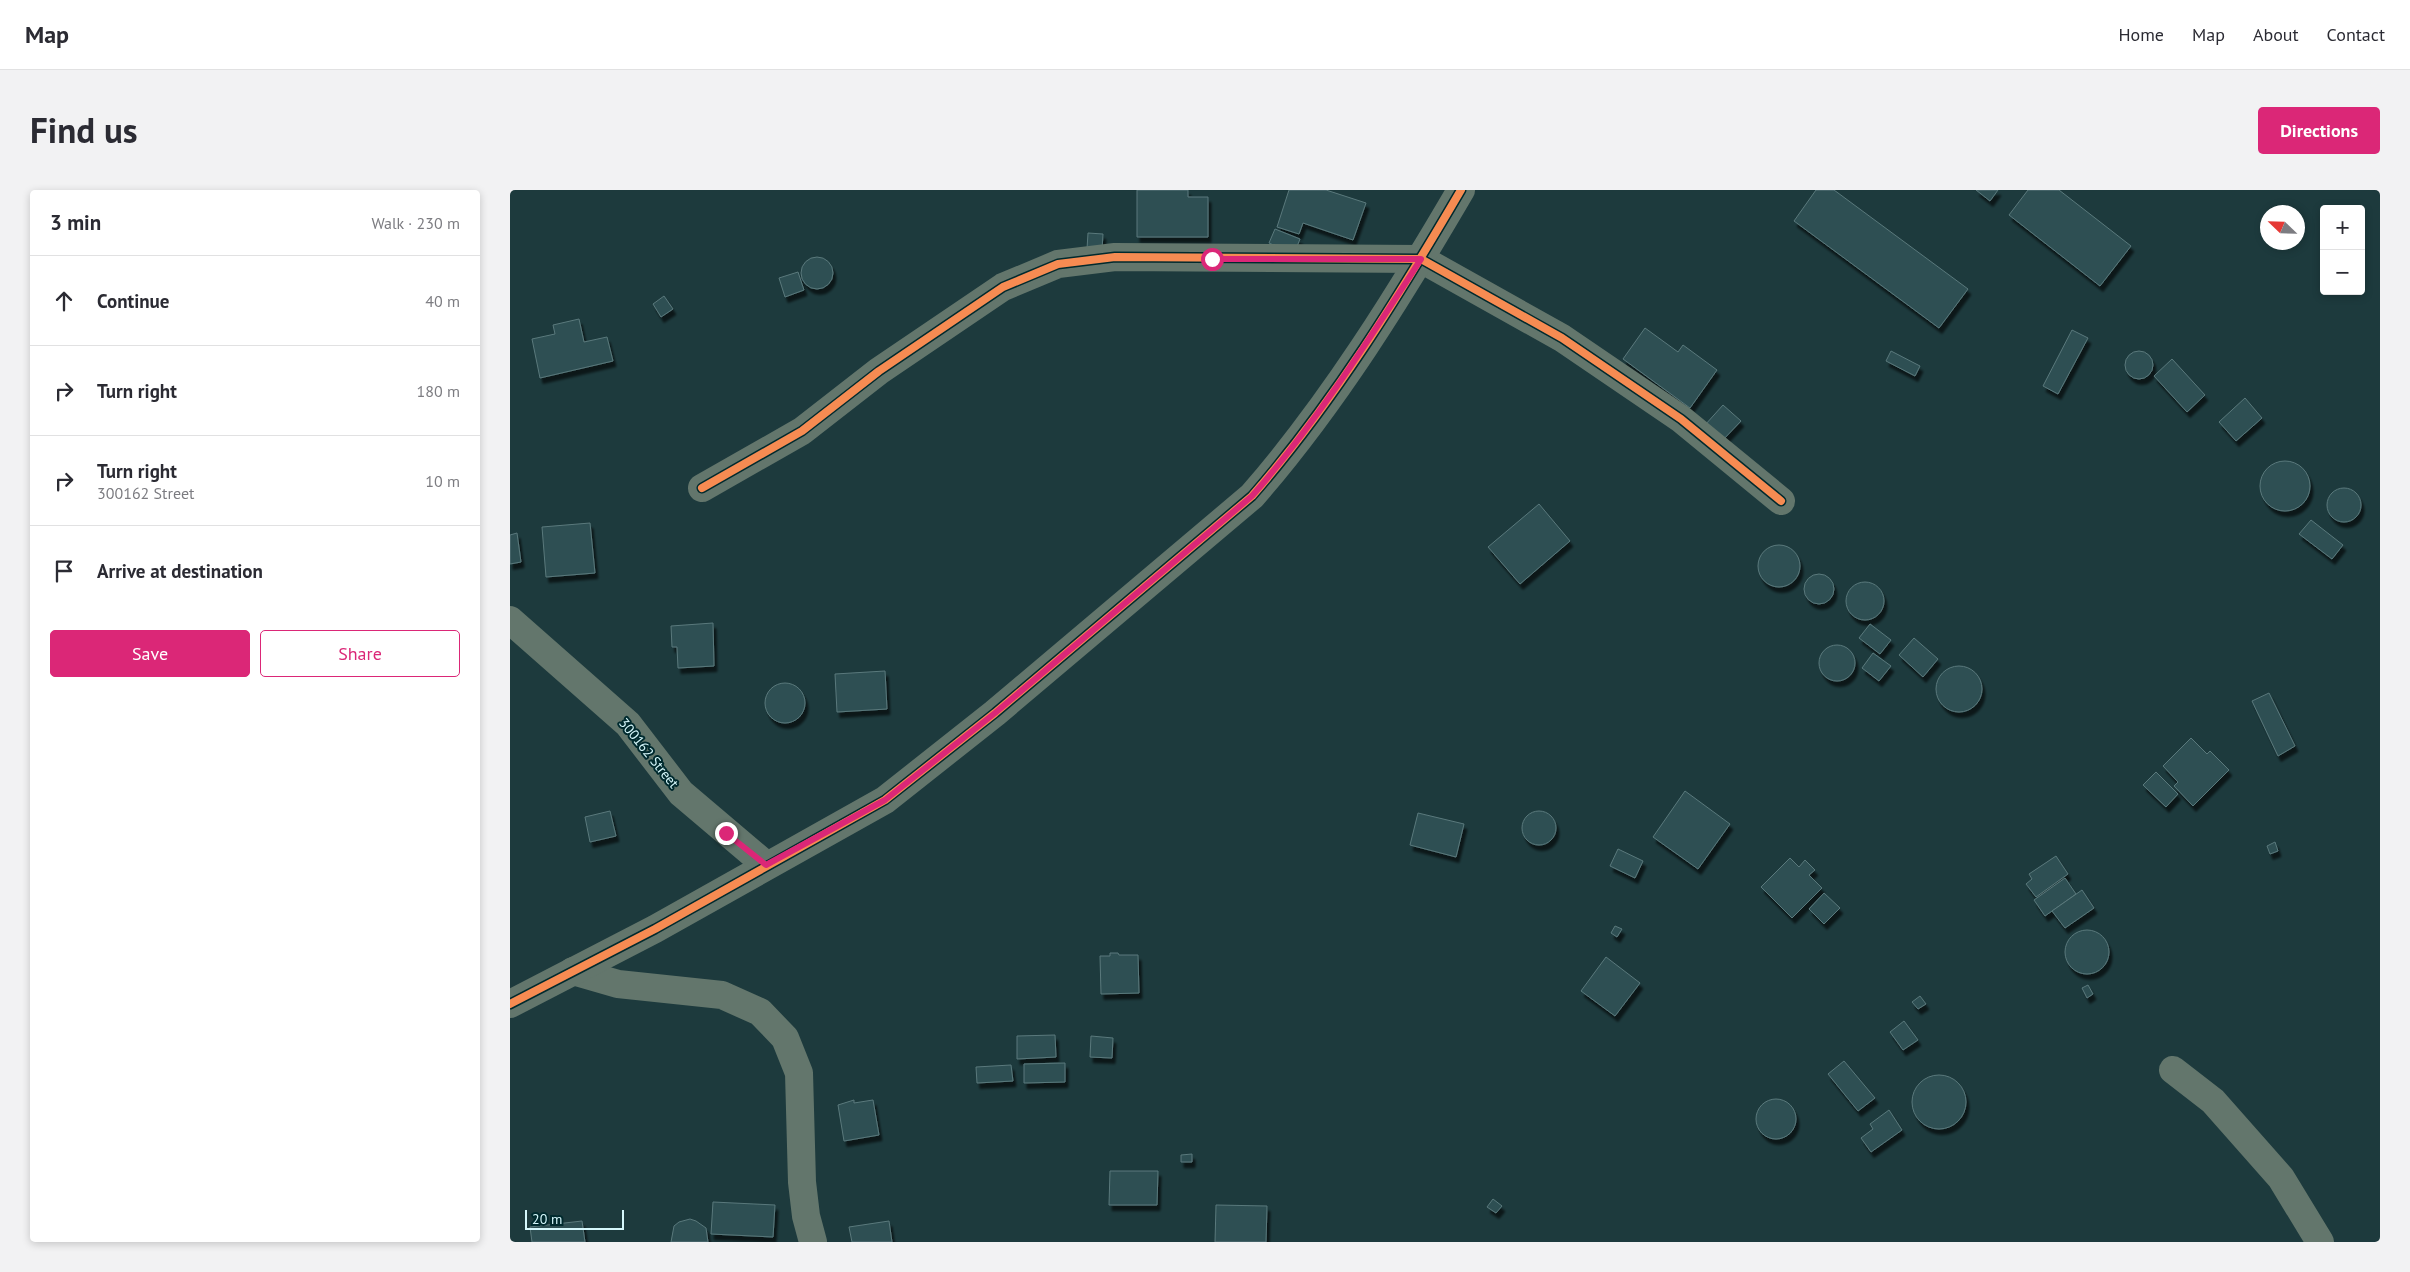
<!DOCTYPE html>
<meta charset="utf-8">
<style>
:root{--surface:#fff;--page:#f2f2f3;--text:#2b2b33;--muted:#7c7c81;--line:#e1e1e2;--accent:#db2777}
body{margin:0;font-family:"PT Sans",sans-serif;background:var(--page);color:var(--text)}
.controls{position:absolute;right:15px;top:15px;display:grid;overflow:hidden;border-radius:5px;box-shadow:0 2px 8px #0003}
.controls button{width:45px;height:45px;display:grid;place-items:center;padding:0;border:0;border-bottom:1px solid var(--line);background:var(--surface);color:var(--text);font:25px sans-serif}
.compass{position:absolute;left:1750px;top:15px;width:45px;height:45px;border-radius:50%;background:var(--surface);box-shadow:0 2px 8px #0003;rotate:293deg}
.scale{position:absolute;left:15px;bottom:12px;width:99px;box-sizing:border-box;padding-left:5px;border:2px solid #d6f8fc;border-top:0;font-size:14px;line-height:18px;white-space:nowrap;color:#d6f8fc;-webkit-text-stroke:4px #002a2e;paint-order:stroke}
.stop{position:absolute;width:15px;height:15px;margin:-11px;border:4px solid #db2777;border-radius:50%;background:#fff}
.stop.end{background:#db2777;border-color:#fff;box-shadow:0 1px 5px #0008}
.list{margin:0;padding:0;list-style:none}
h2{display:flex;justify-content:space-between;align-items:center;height:65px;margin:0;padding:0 20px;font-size:21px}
h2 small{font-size:16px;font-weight:400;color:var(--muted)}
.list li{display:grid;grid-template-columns:32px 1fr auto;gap:15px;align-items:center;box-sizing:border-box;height:90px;padding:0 20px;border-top:1px solid var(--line)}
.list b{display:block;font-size:19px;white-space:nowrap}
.list p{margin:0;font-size:16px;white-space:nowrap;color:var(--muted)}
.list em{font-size:16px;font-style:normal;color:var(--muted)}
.actions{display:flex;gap:10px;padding:15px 20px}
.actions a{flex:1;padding:11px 0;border:1px solid var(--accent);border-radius:5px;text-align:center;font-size:18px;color:var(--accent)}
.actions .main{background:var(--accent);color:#fff}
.icon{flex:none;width:28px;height:28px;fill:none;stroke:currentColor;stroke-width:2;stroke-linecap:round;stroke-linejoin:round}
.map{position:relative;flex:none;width:1870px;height:1052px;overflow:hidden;border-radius:5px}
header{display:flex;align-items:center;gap:30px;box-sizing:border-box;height:70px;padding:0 25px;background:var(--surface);border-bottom:1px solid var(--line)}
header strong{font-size:24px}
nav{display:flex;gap:28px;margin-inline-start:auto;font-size:18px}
.intro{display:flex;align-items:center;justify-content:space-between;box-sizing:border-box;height:120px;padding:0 30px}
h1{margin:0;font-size:35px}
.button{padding:12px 22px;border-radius:5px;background:var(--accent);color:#fff;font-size:18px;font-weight:700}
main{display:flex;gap:30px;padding:0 30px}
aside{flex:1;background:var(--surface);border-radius:5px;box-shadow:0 2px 8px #0003}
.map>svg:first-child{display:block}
.building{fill:#2e4f53;stroke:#5a797c;filter:url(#shadow)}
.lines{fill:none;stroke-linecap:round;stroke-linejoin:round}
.minor{stroke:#63766c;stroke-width:28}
.tertiary{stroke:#63766c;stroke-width:28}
.cycleway-casing{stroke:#002a2e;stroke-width:11}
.cycleway{stroke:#f68b52;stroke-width:8}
.route{stroke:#db2777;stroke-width:6}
.labels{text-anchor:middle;stroke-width:4;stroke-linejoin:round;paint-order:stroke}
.street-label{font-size:14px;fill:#d6f8fc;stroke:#002a2e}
</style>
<header>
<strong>Map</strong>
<nav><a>Home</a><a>Map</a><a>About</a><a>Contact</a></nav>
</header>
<div class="intro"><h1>Find us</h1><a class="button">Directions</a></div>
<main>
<aside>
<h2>3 min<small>Walk · 230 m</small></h2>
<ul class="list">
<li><svg class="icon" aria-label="ahead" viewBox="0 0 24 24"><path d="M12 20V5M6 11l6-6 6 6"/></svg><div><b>Continue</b></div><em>40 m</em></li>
<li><svg class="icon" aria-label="right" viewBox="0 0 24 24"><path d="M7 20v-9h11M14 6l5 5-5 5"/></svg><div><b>Turn right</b></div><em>180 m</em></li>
<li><svg class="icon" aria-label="right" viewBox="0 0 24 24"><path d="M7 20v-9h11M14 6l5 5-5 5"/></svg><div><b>Turn right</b><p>300162 Street</p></div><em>10 m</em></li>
<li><svg class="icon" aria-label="arrive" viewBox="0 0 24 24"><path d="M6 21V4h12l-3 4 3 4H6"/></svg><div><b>Arrive at destination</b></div></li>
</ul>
<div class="actions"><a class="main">Save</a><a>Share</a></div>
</aside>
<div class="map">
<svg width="1870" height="1052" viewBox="0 0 1870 1052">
<defs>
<filter id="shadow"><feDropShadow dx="3" dy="5.5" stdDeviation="1" flood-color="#0009"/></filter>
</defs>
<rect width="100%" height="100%" fill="#1d3a3d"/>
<g class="building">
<polygon points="627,0 678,0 678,7 698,7 698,47 627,47"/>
<polygon points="779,0 816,0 856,13 843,50 793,33 789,44 767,37"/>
<polygon points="1306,0 1324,0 1458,99 1429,138 1284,31"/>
<polygon points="1466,0 1488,0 1480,11"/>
<polygon points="1518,0 1549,0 1621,56 1590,96 1499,25"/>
<polygon points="765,39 790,49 784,64 759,53"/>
<polygon points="578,43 593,44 592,60 577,59"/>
<circle cx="307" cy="83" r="16"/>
<polygon points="288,82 294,100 275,107 269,88"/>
<polygon points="154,106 163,119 151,127 143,114"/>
<polygon points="69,129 74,152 97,147 103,171 30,188 22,149 45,144 43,135"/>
<polygon points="1135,138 1168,162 1173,155 1207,180 1180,218 1113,169"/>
<polygon points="1562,140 1578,148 1548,204 1533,196"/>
<circle cx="1629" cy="175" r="14"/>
<polygon points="1381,161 1410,176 1405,186 1376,171"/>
<polygon points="1662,169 1695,205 1677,222 1644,186"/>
<polygon points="1735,208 1752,228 1726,251 1709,232"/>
<polygon points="1213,215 1231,231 1212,251 1195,235"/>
<circle cx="1775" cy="296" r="25"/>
<circle cx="1834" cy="315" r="17"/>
<polygon points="1029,314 1060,351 1010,394 978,357"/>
<polygon points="1801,330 1833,355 1822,369 1789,344"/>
<polygon points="80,333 85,383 36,387 32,337"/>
<polygon points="7,343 11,372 0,374 0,345"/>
<circle cx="1269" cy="376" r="21"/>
<circle cx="1309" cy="399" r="15"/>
<circle cx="1355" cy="411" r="19"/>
<polygon points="203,433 204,476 168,478 167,457 162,457 161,436"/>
<polygon points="1360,434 1381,450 1370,464 1349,448"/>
<polygon points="1404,448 1428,469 1413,487 1389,465"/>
<circle cx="1327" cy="473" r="18"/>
<polygon points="1363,463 1381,476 1369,491 1352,478"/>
<circle cx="1449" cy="499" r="23"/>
<polygon points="375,481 377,519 327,522 325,484"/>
<circle cx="275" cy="513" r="20"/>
<polygon points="1759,503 1785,556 1768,566 1742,511"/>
<polygon points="1681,548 1697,564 1700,561 1719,580 1683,616 1664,596 1668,592 1653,576"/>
<polygon points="1646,582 1668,604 1656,617 1633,595"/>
<polygon points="1175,601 1220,634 1188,679 1143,647"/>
<polygon points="100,621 106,646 80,652 75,627"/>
<circle cx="1029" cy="638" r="17"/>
<polygon points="908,623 954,634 946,667 900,655"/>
<polygon points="1765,652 1768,661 1760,664 1757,656"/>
<polygon points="1108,659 1133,671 1125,688 1100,676"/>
<polygon points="1546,666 1558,684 1526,707 1516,694 1522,689 1519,684"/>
<polygon points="1280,668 1289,677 1295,670 1305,680 1299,685 1312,698 1282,728 1251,697"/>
<polygon points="1555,688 1566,704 1535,726 1524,710"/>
<polygon points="1572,700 1584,718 1555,738 1542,721"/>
<polygon points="1314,703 1330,718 1314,734 1299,719"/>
<polygon points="1105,736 1112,739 1107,747 1101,743"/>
<circle cx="1577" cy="762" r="22"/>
<polygon points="600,763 608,763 609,765 628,765 629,803 591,804 590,766 600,766"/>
<polygon points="1096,767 1130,793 1105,826 1071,801"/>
<polygon points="1578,795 1583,804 1577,808 1572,798"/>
<polygon points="1410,806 1416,814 1408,819 1402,812"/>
<polygon points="1394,831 1408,850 1393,860 1380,842"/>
<polygon points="545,845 546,867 507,869 507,846"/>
<polygon points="581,846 603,848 602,868 580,867"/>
<polygon points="1334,871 1365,908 1348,921 1318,884"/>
<polygon points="555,873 555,892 514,893 514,874"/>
<polygon points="501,875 503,891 467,893 466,877"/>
<circle cx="1429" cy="912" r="27"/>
<circle cx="1266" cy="929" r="20"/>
<polygon points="344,910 344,913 363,910 369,945 334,951 328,915"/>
<polygon points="1379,920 1392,940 1361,962 1351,948 1363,939 1360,934"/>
<polygon points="682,964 682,972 671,972 671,965"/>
<polygon points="600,981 648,981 647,1015 599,1015"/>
<polygon points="983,1009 992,1016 986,1023 977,1017"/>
<polygon points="203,1012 265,1015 263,1047 201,1044"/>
<polygon points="706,1015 757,1016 756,1052 705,1052"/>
<polygon points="180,1029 186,1031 196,1038 198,1052 161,1052 164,1036 169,1032"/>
<polygon points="72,1031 75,1052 22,1052 20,1037"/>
<polygon points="379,1031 382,1052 342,1052 339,1037"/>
</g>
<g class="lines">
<g class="minor">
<polyline points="192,298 292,241 369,181 493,97 548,74 605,67 911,69 1052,148 1171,229 1271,311"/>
<polyline points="0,430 118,534 171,603 256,675"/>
<polyline points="63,781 108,794 212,805 250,822 275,848 289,883 292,992 296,1026 303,1052"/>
<polyline points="1663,880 1703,911 1771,988 1810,1052"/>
</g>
<path class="tertiary" d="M0 814 145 739 375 610 485 523 742 306C823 213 889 106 951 0"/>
<g class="cycleway-casing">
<g id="cycleway">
<polyline points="192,298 292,241 369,181 493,97 548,74 605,67 911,69 1052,148 1171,229 1271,311"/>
<path d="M0 814 145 739 375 610 485 523 742 306C823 213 889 106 951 0"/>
</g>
</g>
<use href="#cycleway" class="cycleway"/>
</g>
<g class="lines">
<path class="route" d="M216 643 256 675 375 610 485 523 742 306C806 233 858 151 911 69H702"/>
</g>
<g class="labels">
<g class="street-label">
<text transform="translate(139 563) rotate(51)" y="5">300162 Street</text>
</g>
</g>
</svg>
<div class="controls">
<button>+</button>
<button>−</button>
</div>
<svg class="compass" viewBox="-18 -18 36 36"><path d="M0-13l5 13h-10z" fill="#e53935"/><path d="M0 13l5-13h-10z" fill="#7c7c81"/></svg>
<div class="scale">20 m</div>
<div class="stop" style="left:702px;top:69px"></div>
<div class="stop end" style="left:216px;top:643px"></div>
</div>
</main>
